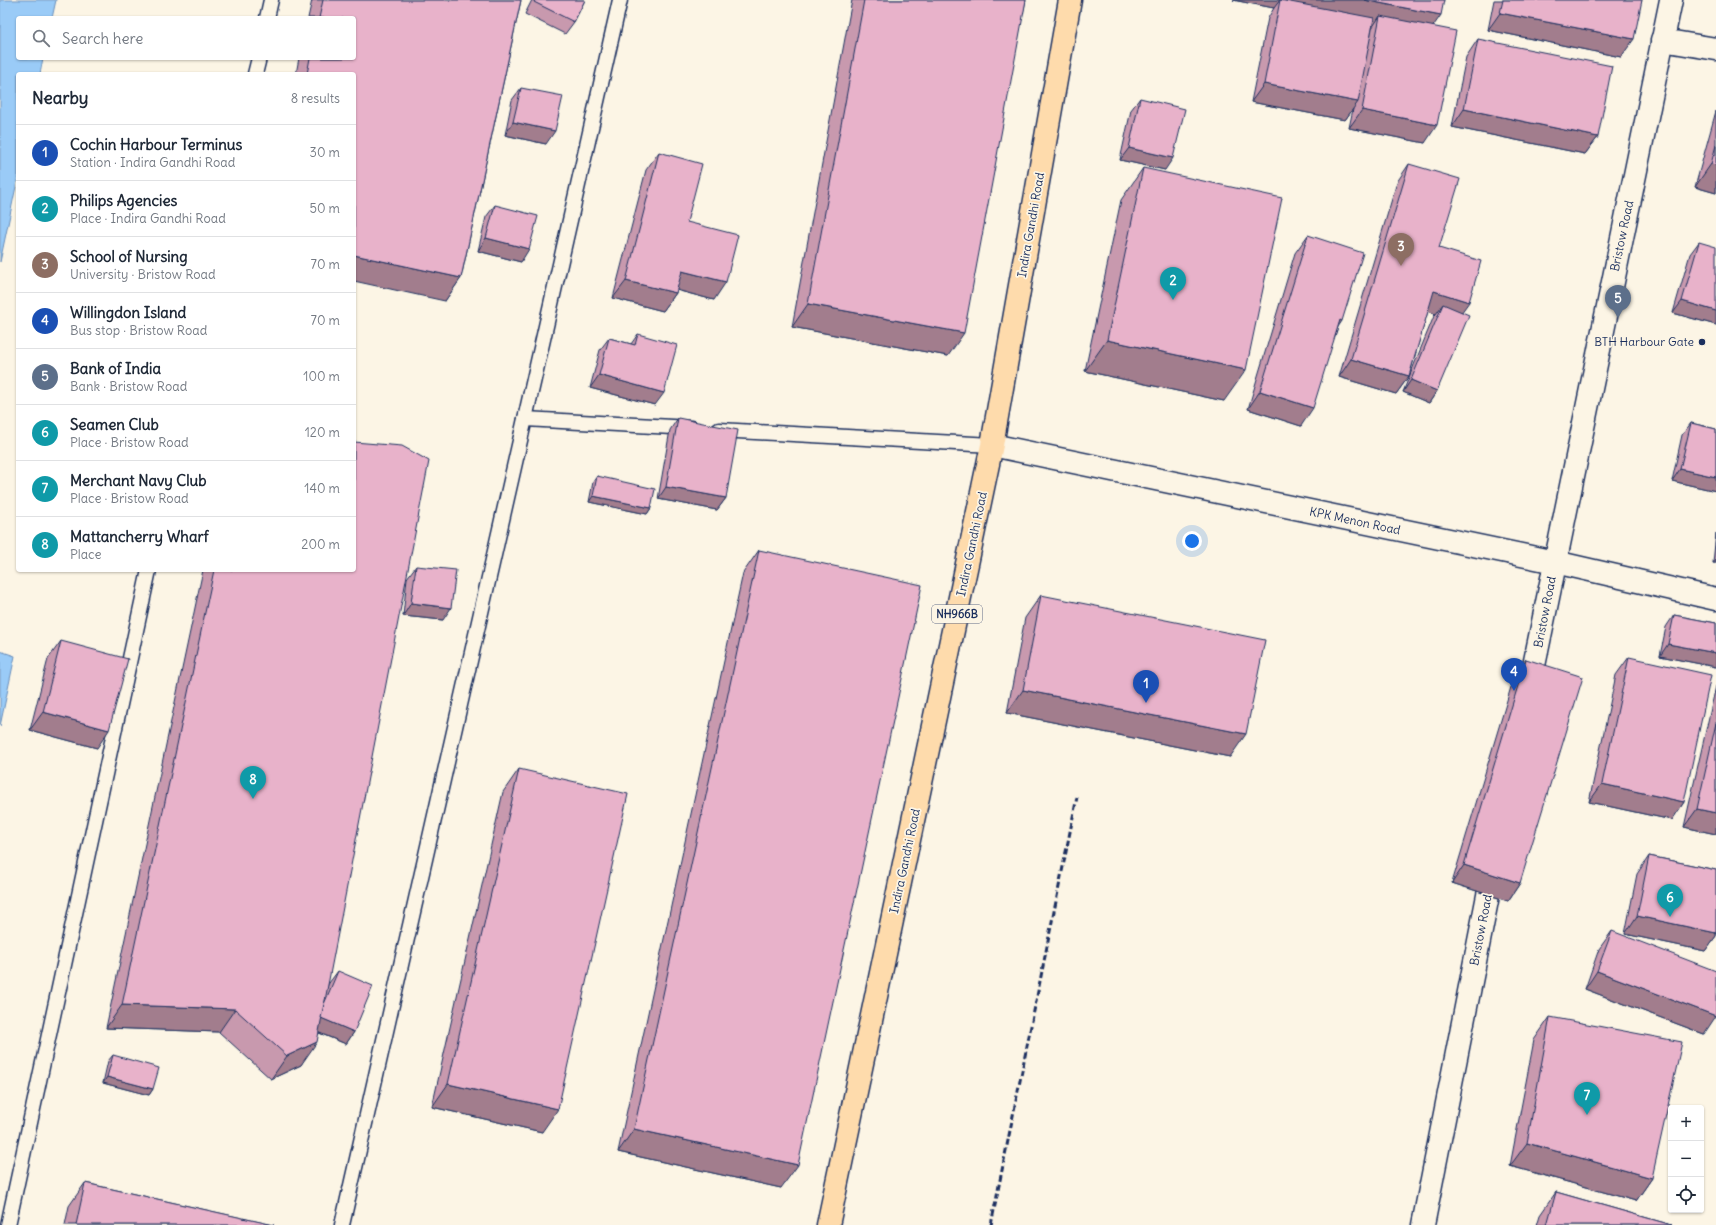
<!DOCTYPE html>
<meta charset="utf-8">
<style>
:root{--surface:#fff;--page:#f2f2f3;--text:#1f2937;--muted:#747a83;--line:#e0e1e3;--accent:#1a73e8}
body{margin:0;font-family:Delius,sans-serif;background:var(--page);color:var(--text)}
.controls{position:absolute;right:12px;bottom:12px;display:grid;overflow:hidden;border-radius:4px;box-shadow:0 1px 3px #0004}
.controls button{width:36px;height:36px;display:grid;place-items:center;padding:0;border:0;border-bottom:1px solid var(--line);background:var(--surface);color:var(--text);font:20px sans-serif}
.you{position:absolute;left:1192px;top:541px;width:14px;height:14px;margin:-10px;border:3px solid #fff;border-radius:50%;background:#1a73e8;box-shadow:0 0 0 6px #1a73e833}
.badge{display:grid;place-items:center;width:26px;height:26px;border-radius:50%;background:var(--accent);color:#fff;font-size:13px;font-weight:700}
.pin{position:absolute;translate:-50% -33px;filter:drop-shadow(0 1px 2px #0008)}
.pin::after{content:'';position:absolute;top:21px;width:14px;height:12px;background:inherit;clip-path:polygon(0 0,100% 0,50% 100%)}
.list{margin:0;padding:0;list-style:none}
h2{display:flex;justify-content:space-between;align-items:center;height:52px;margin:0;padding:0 16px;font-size:17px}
h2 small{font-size:13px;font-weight:400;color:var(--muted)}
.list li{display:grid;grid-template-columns:26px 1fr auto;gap:12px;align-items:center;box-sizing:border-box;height:56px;padding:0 16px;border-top:1px solid var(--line)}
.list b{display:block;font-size:15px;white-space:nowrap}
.list p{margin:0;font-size:13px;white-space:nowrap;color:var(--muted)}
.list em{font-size:13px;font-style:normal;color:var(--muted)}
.icon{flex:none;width:22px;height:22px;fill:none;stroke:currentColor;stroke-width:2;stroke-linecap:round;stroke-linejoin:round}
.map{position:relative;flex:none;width:1716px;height:1225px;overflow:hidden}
.search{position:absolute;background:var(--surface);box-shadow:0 1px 3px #0004;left:16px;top:16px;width:340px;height:44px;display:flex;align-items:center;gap:10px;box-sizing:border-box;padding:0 14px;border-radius:4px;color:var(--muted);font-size:15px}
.panel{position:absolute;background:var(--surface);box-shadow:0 1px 3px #0004;left:16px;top:72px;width:340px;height:500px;border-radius:4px}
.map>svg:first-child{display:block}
.water{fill:#9acbf7;stroke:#678dba}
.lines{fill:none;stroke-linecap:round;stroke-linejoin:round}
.service-casing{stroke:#1b2f5e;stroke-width:17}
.minor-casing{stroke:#1b2f5e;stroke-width:25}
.tertiary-casing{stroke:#1b2f5e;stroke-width:25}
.trunk-casing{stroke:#1b2f5e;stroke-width:25}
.service{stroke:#fcf5e5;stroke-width:14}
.minor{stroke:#fcf5e5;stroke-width:22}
.tertiary{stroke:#fcf5e5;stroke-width:22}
.trunk{stroke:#fedbac;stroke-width:22}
.rail{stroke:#1b2f5e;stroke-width:3;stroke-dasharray:6 3;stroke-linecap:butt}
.wall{fill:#c899ae;stroke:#1b2f5e}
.shaded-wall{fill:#a27d8d;stroke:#1b2f5e}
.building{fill:#e8b2ca;stroke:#1b2f5e}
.poi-dot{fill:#1b2f5e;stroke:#fcf5e5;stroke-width:1.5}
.labels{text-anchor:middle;stroke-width:3.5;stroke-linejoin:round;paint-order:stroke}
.shield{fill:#fcf5e5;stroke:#5e6a86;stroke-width:1}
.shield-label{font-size:11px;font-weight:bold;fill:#1b2f5e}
.street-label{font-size:12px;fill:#1b2f5e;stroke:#fcf5e5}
.poi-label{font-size:12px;fill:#1b2f5e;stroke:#fcf5e5;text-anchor:end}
</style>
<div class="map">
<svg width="1716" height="1225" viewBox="0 0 1716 1225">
<rect width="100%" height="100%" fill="#fcf5e5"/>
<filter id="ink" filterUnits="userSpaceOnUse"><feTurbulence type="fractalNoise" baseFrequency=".025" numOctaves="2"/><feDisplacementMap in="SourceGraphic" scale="8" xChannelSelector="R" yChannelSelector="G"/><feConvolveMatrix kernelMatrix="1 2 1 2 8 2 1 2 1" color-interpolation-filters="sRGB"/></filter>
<g filter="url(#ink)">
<g class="water">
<polygon points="0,0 56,0 52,18 18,18 18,58 43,58 40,74 18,74 18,177 0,262"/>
<polygon points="0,651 15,656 0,726"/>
</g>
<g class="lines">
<g class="service-casing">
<g id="service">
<polyline points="267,18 271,0"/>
<polyline points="255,74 259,58"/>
<polyline points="525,419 691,428"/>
<polyline points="719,430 992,445"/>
<polyline points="8,1225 149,570"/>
<polyline points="342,1225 620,0"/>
</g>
</g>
<g class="minor-casing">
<g id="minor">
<polyline points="1662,40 1716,49"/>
<polyline points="992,445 1555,562 1716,599"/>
</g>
</g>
<g class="tertiary-casing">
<g id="tertiary">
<polyline points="1529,690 1671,0"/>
<polyline points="1423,1225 1494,865"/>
</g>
</g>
<g class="trunk-casing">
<polyline id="trunk" points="828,1225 992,445 1070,0"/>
</g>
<use href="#service" class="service"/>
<use href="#minor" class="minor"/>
<use href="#tertiary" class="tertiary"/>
<use href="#trunk" class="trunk"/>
<polyline class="rail" points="991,1225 1077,797"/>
</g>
<g class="wall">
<polygon points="312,0 521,0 461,278 445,301 354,74 296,74 299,58 354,58 354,18 308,18"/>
<polygon points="532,0 585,0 574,22 565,34 525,14"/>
<polygon points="852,0 1026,0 948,356 792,327"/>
<polygon points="1233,0 1444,0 1433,26 1425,143 1349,128 1353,109 1345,120 1251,102 1268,18 1274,8"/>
<polygon points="1494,0 1642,0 1621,57 1488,30"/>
<polygon points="1478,39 1598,137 1585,154 1452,127 1466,57"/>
<polygon points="521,88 546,144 505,135 512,100"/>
<polygon points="1140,98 1165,170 1120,160 1131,110"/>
<polygon points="1716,111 1716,193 1695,187"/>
<polygon points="659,152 687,222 714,300 676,290 676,293 663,311 613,298 646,170"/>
<polygon points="1409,164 1462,312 1437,391 1429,403 1403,392 1434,316 1436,314 1428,311 1409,376 1396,394 1339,377 1397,182"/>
<polygon points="1143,168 1224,401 1085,371 1121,200"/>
<polygon points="495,205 521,262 478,251 486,217"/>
<polygon points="1308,235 1338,327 1301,426 1248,409 1295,253"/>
<polygon points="1699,242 1716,325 1673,313 1690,254"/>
<polygon points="638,334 655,405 590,388 600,350 609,338 631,344"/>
<polygon points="678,418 726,498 717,510 658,499 670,430"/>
<polygon points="1691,423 1716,429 1716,491 1672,481 1682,435"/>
<polygon points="597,476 651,508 647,514 589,502 593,482"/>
<polygon points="1716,533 1716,563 1713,563"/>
<polygon points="759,550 781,1188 618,1152 743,573"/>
<polygon points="416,566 443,620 403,616 407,578"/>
<polygon points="203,570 354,570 327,987 329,983 338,971 354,1032 346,1044 319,1033 301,1065 271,1079 219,1032 106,1028"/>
<polygon points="1041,595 1230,757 1007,713 1025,618"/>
<polygon points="1674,615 1716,623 1716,667 1660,656 1666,627"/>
<polygon points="61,641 97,748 30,730 48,659"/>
<polygon points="1629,657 1684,802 1672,820 1589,802 1616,675"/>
<polygon points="1526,659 1520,883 1508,901 1452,883 1514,677"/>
<polygon points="1716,686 1716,834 1684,827"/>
<polygon points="519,769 542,1132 432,1107 503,792"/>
<polygon points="1649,856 1716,870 1716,936 1705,951 1625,934 1637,874"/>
<polygon points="1612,931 1704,1034 1585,989 1599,949"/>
<polygon points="1550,1017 1652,1178 1636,1201 1510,1166 1534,1040"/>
<polygon points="113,1055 153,1089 149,1095 103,1083 108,1061"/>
<polygon points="85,1183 273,1225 65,1225 69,1206"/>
<polygon points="1556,1192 1672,1225 1537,1225 1540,1215"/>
</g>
<g class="shaded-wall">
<polygon points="1233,0 1280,0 1274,8"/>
<polygon points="1280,0 1364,0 1441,15 1425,38 1380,16 1372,28"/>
<polygon points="1500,13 1634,39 1621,57 1488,30"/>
<polygon points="1264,84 1358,102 1345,120 1251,102"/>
<polygon points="1464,109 1598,137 1585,154 1452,127"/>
<polygon points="1362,110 1437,125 1425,143 1349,128"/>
<polygon points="513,122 555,131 546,144 505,135"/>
<polygon points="1129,148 1173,158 1165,170 1120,160"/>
<polygon points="1711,164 1716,165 1716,193 1695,187"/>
<polygon points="486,238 529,249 521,262 478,251"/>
<polygon points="354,255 461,278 445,301 354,281"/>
<polygon points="682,271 726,282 714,300 669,288"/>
<polygon points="626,281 676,293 663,311 613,298"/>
<polygon points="1434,291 1469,302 1456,320 1443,304 1436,314 1421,309"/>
<polygon points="1682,301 1716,311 1716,325 1673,313"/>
<polygon points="808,304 964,333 948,356 792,327"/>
<polygon points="1340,320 1342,321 1330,339"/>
<polygon points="1107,340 1246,370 1224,401 1085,371"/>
<polygon points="1351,359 1409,376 1396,394 1339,377"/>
<polygon points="599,375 664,393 655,405 590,388"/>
<polygon points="1411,380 1437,391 1429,403 1403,392"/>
<polygon points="1260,391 1313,408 1301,426 1248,409"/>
<polygon points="1680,469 1716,477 1716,491 1672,481"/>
<polygon points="666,487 726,498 717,510 658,499"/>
<polygon points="593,496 651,508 647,514 589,502"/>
<polygon points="1716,559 1716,563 1713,563"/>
<polygon points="411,603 451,608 443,620 403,616"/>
<polygon points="1668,644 1716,653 1716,667 1660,656"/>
<polygon points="1023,690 1246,734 1230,757 1007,713"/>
<polygon points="43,712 109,730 97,748 30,730"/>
<polygon points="1602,784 1684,802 1672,820 1589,802"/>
<polygon points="1697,809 1716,813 1716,834 1684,827"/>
<polygon points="1464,865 1520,883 1508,901 1452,883"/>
<polygon points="1637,916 1716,933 1716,936 1705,951 1625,934"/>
<polygon points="1597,971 1716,1016 1704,1034 1585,989"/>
<polygon points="122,1005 235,1009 219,1032 106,1028"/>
<polygon points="319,1017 354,1032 346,1044 310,1029"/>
<polygon points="317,1042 301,1065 271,1079 287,1056"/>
<polygon points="107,1077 153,1089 149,1095 103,1083"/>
<polygon points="448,1084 558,1109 542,1132 432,1107"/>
<polygon points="634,1129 798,1165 781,1188 618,1152"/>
<polygon points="1527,1143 1652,1178 1636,1201 1510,1166"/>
</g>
<g class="building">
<polygon points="323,0 521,0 461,278 354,255 354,74 307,74 310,58 354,58 354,18 319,18"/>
<polygon points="535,0 585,0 574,22 534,2"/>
<polygon points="864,0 1026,0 964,333 808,304"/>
<polygon points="1280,0 1374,18 1358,102 1264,84"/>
<polygon points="1364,0 1444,0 1441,15"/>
<polygon points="1503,0 1642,0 1634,39 1500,13"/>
<polygon points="1380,16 1456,31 1437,125 1362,110"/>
<polygon points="1478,39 1612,66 1598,137 1464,109"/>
<polygon points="521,88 563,96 555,131 513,122"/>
<polygon points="1140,98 1185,109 1173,158 1129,148"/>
<polygon points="1716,145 1716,165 1711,164"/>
<polygon points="659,152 702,164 687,222 738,235 726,282 682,271 676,293 626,281"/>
<polygon points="1409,164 1460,179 1439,248 1481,261 1469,302 1434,291 1409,376 1351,359"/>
<polygon points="1143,168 1282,198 1246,370 1107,340"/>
<polygon points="495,205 538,216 529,249 486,238"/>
<polygon points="1308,235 1363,253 1342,321 1340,320 1313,408 1260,391"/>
<polygon points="1699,242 1716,247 1716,311 1682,301"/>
<polygon points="1443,304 1469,315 1437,391 1411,380"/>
<polygon points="638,334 677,345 664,393 599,375 609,338 635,345"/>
<polygon points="678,418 738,430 726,498 666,487"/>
<polygon points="1691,423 1716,429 1716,477 1680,469"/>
<polygon points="354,442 402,446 429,461 317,1042 287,1056 235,1009 122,1005 214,570 354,570"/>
<polygon points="597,476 655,489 651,508 593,496"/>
<polygon points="759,550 922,585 798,1165 634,1129"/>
<polygon points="416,566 456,570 451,608 411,603"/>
<polygon points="1041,595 1265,640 1246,734 1023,690"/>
<polygon points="1674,615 1716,623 1716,653 1668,644"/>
<polygon points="61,641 128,659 109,730 43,712"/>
<polygon points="1629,657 1711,675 1684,802 1602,784"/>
<polygon points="1526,659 1583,677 1520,883 1464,865"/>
<polygon points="1716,723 1716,813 1697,809"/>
<polygon points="519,769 628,794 558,1109 448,1084"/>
<polygon points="1649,856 1716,870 1716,933 1637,916"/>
<polygon points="1612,931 1716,971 1716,1016 1597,971"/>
<polygon points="338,971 373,986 354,1032 321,1018 324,1004"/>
<polygon points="1550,1017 1682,1042 1652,1178 1527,1143"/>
<polygon points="113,1055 159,1068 153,1089 107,1077"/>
<polygon points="85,1183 274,1225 76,1225"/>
<polygon points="1556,1192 1672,1225 1547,1225"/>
</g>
</g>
<circle class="poi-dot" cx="1702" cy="342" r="4"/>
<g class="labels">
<rect class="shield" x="932" y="605" width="50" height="18" rx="3"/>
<g class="shield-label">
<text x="957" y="618">NH966B</text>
</g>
<g class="street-label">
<text transform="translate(1031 225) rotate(-80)" y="4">Indira Gandhi Road</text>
<text transform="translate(1622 236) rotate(-78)" y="4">Bristow Road</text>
<text transform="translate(1355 521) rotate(12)" y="4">KPK Menon Road</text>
<text transform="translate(972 544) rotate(-78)" y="4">Indira Gandhi Road</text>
<text transform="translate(1545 612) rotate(-79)" y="4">Bristow Road</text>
<text transform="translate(905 861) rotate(-78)" y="4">Indira Gandhi Road</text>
<text transform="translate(1481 930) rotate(-79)" y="4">Bristow Road</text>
</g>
<g class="poi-label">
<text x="1694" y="346">BTH Harbour Gate</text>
</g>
</g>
</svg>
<div class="controls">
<button>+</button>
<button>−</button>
<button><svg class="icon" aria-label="locate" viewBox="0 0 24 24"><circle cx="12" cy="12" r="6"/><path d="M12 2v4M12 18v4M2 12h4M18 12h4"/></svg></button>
</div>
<div class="you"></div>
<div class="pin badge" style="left:1146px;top:703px;background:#1a4fb4">1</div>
<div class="pin badge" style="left:1173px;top:300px;background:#0f9aa8">2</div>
<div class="pin badge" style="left:1401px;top:266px;background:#8d6e63">3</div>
<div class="pin badge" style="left:1514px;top:691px;background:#1a4fb4">4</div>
<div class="pin badge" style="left:1618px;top:318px;background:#5c6f8a">5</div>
<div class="pin badge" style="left:1670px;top:917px;background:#0f9aa8">6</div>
<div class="pin badge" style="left:1587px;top:1115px;background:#0f9aa8">7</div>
<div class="pin badge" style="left:253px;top:799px;background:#0f9aa8">8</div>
<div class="search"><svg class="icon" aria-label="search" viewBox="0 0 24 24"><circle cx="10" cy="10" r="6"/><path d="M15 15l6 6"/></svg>Search here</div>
<section class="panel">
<h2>Nearby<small>8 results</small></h2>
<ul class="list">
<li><span class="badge" style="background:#1a4fb4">1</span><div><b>Cochin Harbour Terminus</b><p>Station · Indira Gandhi Road</p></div><em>30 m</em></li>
<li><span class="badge" style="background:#0f9aa8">2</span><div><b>Philips Agencies</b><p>Place · Indira Gandhi Road</p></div><em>50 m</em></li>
<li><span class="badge" style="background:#8d6e63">3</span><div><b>School of Nursing</b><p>University · Bristow Road</p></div><em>70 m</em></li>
<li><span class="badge" style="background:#1a4fb4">4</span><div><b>Willingdon Island</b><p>Bus stop · Bristow Road</p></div><em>70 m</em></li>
<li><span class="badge" style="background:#5c6f8a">5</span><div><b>Bank of India</b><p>Bank · Bristow Road</p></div><em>100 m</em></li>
<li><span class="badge" style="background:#0f9aa8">6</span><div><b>Seamen Club</b><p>Place · Bristow Road</p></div><em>120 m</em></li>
<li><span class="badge" style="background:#0f9aa8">7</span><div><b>Merchant Navy Club</b><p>Place · Bristow Road</p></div><em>140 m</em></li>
<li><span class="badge" style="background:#0f9aa8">8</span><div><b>Mattancherry Wharf</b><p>Place</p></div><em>200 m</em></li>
</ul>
</section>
</div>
